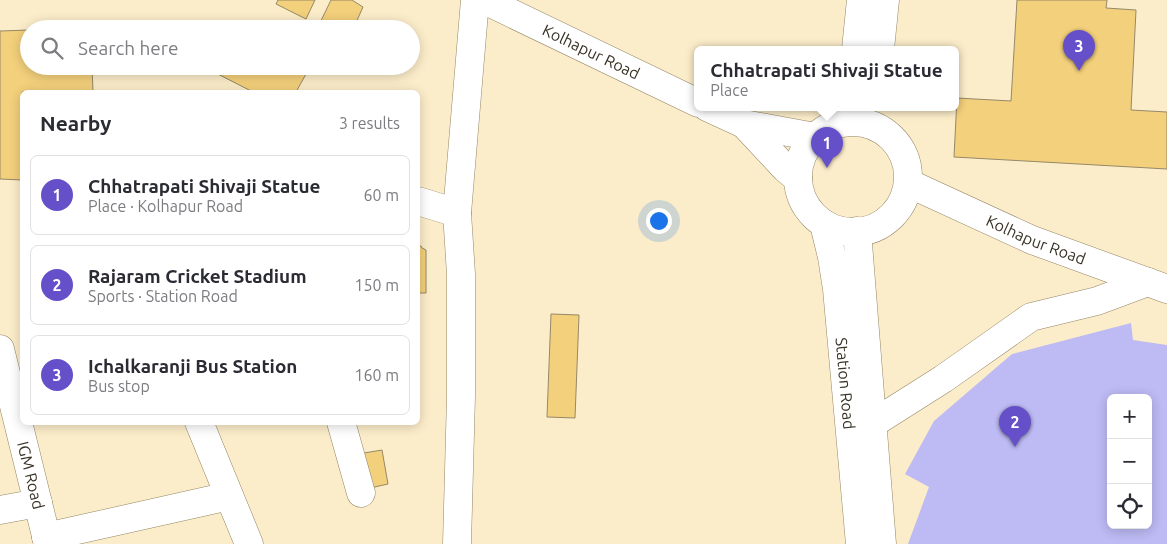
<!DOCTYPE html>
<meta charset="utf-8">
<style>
:root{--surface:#fff;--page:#f2f2f3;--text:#2b2b33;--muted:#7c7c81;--line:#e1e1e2;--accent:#6650c9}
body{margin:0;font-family:Ubuntu,sans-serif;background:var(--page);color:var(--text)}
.controls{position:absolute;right:15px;bottom:15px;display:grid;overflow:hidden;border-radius:8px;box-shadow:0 2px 12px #0003}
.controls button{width:45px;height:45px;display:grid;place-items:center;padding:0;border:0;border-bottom:1px solid var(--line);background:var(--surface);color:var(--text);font:25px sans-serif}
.you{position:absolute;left:658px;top:220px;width:18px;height:18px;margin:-12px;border:4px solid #fff;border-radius:50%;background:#1a73e8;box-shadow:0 0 0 8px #1a73e833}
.badge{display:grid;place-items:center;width:32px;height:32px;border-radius:50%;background:var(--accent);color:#fff;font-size:16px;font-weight:700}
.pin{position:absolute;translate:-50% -41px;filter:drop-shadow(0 1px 2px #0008)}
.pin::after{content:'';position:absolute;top:26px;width:18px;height:15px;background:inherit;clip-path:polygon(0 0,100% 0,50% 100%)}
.popup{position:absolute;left:694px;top:46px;width:265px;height:65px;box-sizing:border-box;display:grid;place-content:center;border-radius:8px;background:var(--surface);filter:drop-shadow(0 1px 4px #0005);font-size:16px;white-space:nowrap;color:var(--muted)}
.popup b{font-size:19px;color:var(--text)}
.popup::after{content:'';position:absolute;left:50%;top:100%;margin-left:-10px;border:10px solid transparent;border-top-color:var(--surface)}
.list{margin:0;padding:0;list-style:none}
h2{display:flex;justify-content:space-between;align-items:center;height:65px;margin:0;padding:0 20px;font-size:21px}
h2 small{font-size:16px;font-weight:400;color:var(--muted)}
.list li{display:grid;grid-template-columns:32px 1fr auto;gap:15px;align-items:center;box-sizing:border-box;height:80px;margin:0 10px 10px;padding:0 10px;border:1px solid var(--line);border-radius:8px}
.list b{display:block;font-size:19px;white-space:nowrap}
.list p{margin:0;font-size:16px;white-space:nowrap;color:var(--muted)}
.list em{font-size:16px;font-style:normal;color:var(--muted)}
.icon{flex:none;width:28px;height:28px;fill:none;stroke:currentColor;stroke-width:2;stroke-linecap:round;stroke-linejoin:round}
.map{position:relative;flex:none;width:1167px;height:544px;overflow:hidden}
.search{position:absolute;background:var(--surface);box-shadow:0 2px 12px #0003;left:20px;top:20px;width:400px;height:55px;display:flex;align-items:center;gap:12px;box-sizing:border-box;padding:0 18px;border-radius:28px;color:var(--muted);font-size:19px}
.panel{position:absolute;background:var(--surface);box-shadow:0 2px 12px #0003;left:20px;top:90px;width:400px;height:335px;border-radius:8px}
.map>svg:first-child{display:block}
.green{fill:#bdbaf4;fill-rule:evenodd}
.building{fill:#f3d07b;stroke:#968868}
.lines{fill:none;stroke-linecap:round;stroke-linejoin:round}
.minor-casing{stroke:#948666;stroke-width:29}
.major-casing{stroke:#948666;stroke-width:29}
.minor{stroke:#fff;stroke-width:28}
.major{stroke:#fff;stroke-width:28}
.labels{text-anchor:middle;stroke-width:4;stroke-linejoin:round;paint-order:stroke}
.street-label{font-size:16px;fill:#383325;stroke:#fefbf4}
</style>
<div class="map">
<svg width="1167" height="544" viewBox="0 0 1167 544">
<rect width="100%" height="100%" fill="#fcedca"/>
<path class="green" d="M1131 323 1133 340 1167 345V544H908L929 487 905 474 934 421 1012 354ZM1111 398H1148V525H1111Z"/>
<g class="building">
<polygon points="278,0 315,0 306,19 276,4"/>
<polygon points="331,0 352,0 363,7 354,27 357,29 317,29"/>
<polygon points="1017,0 1107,0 1106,8 1136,10 1131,110 1167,112 1167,169 954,157 957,98 1011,101"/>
<polygon points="29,30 29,66 92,66 93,92 22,92 22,180 0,179 0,31"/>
<polygon points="209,66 290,66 306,74 296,92 253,92 208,69"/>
<polygon points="418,246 421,246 422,248 426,250 426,293 418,293"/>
<polygon points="551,314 579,315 575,418 547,417"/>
<polygon points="382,450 388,484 370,488 364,453"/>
</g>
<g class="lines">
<g class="minor-casing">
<g id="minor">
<polyline points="418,201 457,213"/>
<path id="s1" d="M0 349 48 544"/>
<polyline points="199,422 249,544"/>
<polyline points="341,422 361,493"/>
<polyline points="872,424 943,379 1031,317 1097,301 1148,282"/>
<polyline points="0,510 38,503"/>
<polyline points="46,537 229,496"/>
<polyline points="457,544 461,396 461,274 457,213 475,0"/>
</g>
</g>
<g class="major-casing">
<g id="major">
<path id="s2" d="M484 0 698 103"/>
<polyline points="856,49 861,0"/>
<polyline points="880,49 885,0"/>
<polyline points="707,107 744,124 815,137"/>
<circle cx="853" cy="177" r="55"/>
<polyline points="744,124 785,168 798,179"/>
<path id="s3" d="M908 183 1032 240 1167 289"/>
<path id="s4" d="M824 224 832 257 837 289 860 544"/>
<polyline points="857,231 882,544"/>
</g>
</g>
<use href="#minor" class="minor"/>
<use href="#major" class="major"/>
</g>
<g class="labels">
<g class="street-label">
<text dy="6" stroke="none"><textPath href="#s2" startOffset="119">Kolhapur Road</textPath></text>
<text dy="6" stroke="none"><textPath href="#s3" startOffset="140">Kolhapur Road</textPath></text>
<text dy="6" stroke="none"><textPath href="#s4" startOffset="161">Station Road</textPath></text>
<text dy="6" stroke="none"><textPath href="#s1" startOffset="130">IGM Road</textPath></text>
</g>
</g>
</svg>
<div class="controls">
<button>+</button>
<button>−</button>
<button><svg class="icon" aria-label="locate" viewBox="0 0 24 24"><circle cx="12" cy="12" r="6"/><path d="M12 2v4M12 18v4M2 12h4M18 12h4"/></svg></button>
</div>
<div class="you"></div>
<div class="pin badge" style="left:827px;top:168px">1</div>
<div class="popup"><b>Chhatrapati Shivaji Statue</b>Place</div>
<div class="pin badge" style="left:1015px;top:447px">2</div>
<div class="pin badge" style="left:1079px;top:71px">3</div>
<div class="search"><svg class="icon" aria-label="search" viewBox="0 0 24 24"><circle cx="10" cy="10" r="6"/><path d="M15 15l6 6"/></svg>Search here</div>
<section class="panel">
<h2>Nearby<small>3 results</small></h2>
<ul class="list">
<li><span class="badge">1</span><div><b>Chhatrapati Shivaji Statue</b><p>Place · Kolhapur Road</p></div><em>60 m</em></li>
<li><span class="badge">2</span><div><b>Rajaram Cricket Stadium</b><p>Sports · Station Road</p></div><em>150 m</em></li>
<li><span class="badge">3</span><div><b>Ichalkaranji Bus Station</b><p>Bus stop</p></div><em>160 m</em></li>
</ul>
</section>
</div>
